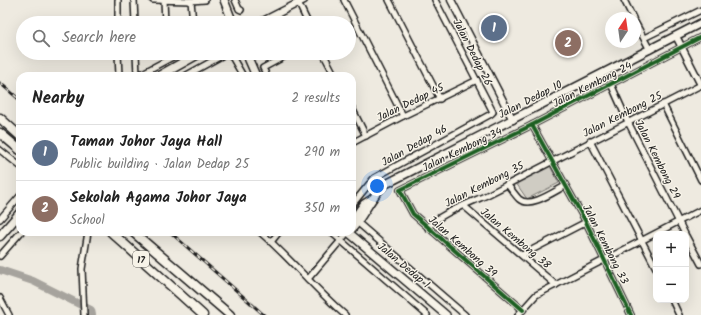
<!DOCTYPE html>
<meta charset="utf-8">
<style>
:root{--surface:#fff;--page:#f2f2f2;--text:#222;--muted:#767676;--line:#e0e0e0;--accent:#7c3aed}
body{margin:0;font-family:Kalam,sans-serif;background:var(--page);color:var(--text)}
.controls{position:absolute;right:12px;bottom:12px;display:grid;overflow:hidden;border-radius:8px;box-shadow:0 4px 16px #0002}
.controls button{width:36px;height:36px;display:grid;place-items:center;padding:0;border:0;border-bottom:1px solid var(--line);background:var(--surface);color:var(--text);font:20px sans-serif}
.compass{position:absolute;left:605px;top:12px;width:36px;height:36px;border-radius:50%;background:var(--surface);box-shadow:0 4px 16px #0002;rotate:13deg}
.you{position:absolute;left:377px;top:186px;width:14px;height:14px;margin:-10px;border:3px solid #fff;border-radius:50%;background:#1a73e8;box-shadow:0 0 0 6px #1a73e833}
.badge{display:grid;place-items:center;width:26px;height:26px;border-radius:50%;background:var(--accent);color:#fff;font-size:13px;font-weight:700}
.pin{position:absolute;translate:-50% -50%;border:2px solid #fff;box-shadow:0 1px 4px #0006}
.list{margin:0;padding:0;list-style:none}
h2{display:flex;justify-content:space-between;align-items:center;height:52px;margin:0;padding:0 16px;font-size:17px}
h2 small{font-size:13px;font-weight:400;color:var(--muted)}
.list li{display:grid;grid-template-columns:26px 1fr auto;gap:12px;align-items:center;box-sizing:border-box;height:56px;padding:0 16px;border-top:1px solid var(--line)}
.list b{display:block;font-size:15px;white-space:nowrap}
.list p{margin:0;font-size:13px;white-space:nowrap;color:var(--muted)}
.list em{font-size:13px;font-style:normal;color:var(--muted)}
.icon{flex:none;width:22px;height:22px;fill:none;stroke:currentColor;stroke-width:2;stroke-linecap:round;stroke-linejoin:round}
.map{position:relative;flex:none;width:701px;height:315px;overflow:hidden}
.search{position:absolute;background:var(--surface);box-shadow:0 4px 16px #0002;left:16px;top:16px;width:340px;height:44px;display:flex;align-items:center;gap:10px;box-sizing:border-box;padding:0 14px;border-radius:22px;color:var(--muted);font-size:15px}
.panel{position:absolute;background:var(--surface);box-shadow:0 4px 16px #0002;left:16px;top:72px;width:340px;height:164px;border-radius:12px}
.map>svg:first-child{display:block}
.green{fill:#cfccc3;stroke:#767470}
.lines{fill:none;stroke-linecap:round;stroke-linejoin:round}
.river{stroke:#a6a39d;stroke-width:8}
.minor-casing{stroke:#1c1c1c;stroke-width:8}
.tertiary-casing{stroke:#1c1c1c;stroke-width:9}
.secondary-casing{stroke:#1c1c1c;stroke-width:10}
.primary-casing{stroke:#1c1c1c;stroke-width:11}
.trunk-casing{stroke:#1c1c1c;stroke-width:11}
.minor{stroke:#f7f3e8;stroke-width:5}
.tertiary{stroke:#f7f3e8;stroke-width:6}
.secondary{stroke:#f7f3e8;stroke-width:7}
.primary{stroke:#f7f3e8;stroke-width:8}
.trunk{stroke:#f7f3e8;stroke-width:8}
.rail-casing{stroke:#1c1c1c;stroke-width:3}
.rail{stroke:#f7f3e8;stroke-width:1.5;stroke-dasharray:4.5;stroke-linecap:butt}
.cycleway-casing{stroke:#f7f3e8;stroke-width:6}
.cycleway{stroke:#1b5e20;stroke-width:4}
.labels{text-anchor:middle;stroke-width:3;stroke-linejoin:round;paint-order:stroke}
.shield{fill:#f7f3e8;stroke:#5e5c59;stroke-width:1}
.shield-label{font-size:10px;font-weight:bold;fill:#1c1c1c}
.street-label{font-size:11px;fill:#1c1c1c;stroke:#f7f3e8}
</style>
<div class="map">
<svg width="701" height="315" viewBox="0 0 701 315">
<rect width="100%" height="100%" fill="#eeeae0"/>
<filter id="ink" filterUnits="userSpaceOnUse"><feTurbulence type="fractalNoise" baseFrequency=".025" numOctaves="2"/><feDisplacementMap in="SourceGraphic" scale="8" xChannelSelector="R" yChannelSelector="G"/><feConvolveMatrix kernelMatrix="1 2 1 2 8 2 1 2 1" color-interpolation-filters="sRGB"/></filter>
<g filter="url(#ink)">
<polygon class="green" points="550,166 559,183 527,199 516,183"/>
<g class="lines">
<polyline class="river" points="0,270 33,281 91,310 92,315"/>
<g class="minor-casing">
<g id="minor">
<polyline points="118,0 118,23"/>
<polyline points="134,0 135,23"/>
<polyline points="153,0 191,1 205,0"/>
<polyline points="164,0 165,23"/>
<polyline points="235,0 239,9 241,10"/>
<polyline points="297,0 308,23"/>
<polyline points="344,0 403,116"/>
<polyline points="389,0 440,99"/>
<polyline points="624,0 633,18"/>
<polyline points="191,1 193,23"/>
<polyline points="635,22 650,50"/>
<polyline points="644,38 701,10"/>
<polyline points="118,53 119,76"/>
<polyline points="136,53 137,75"/>
<polyline points="323,53 335,76"/>
<polyline points="137,76 180,53"/>
<polyline points="185,76 225,54 231,55 243,76"/>
<polyline points="267,76 263,68 291,53"/>
<polyline points="611,84 628,122 685,234"/>
<polyline points="663,104 701,180"/>
<polyline points="352,108 366,136"/>
<polyline points="532,125 586,222 631,315"/>
<polyline points="590,141 656,268"/>
<polyline points="352,143 403,116 477,80"/>
<polyline points="0,150 20,166"/>
<path d="M507 184C511 189 515 195 519 199 530 209 555 191 565 186"/>
<polyline points="352,205 374,178 491,114 493,112 435,0"/>
<polyline points="464,206 556,285"/>
<polyline points="0,219 20,196"/>
<polyline points="357,222 465,315"/>
<path d="M428 228C437 214 473 202 489 194 560 158 630 121 701 85"/>
<path d="M260 232C290 258 315 289 345 315"/>
<polyline points="331,232 427,315"/>
<polyline points="686,236 701,264"/>
<polyline points="271,242 279,232"/>
<polyline points="522,255 586,222"/>
<polyline points="0,256 21,232"/>
<polyline points="308,279 348,232"/>
<polyline points="0,298 9,315"/>
<polyline points="672,300 679,315"/>
<polyline points="523,310 413,214 400,190 532,125 701,37"/>
<polyline points="84,315 82,269 88,232"/>
<polyline points="518,315 536,295 701,210"/>
</g>
</g>
<g class="tertiary-casing">
<g id="tertiary">
<polyline points="451,0 513,120"/>
<polyline points="259,23 304,0"/>
<polyline points="676,36 701,85"/>
</g>
</g>
<g class="secondary-casing">
<g id="secondary">
<polyline points="224,0 233,23"/>
<polyline points="246,53 256,76"/>
<polyline points="352,221 364,204 372,199"/>
<path d="M352 229C364 215 371 197 384 185L701 23"/>
<polyline points="348,232 446,315"/>
</g>
</g>
<g class="primary-casing">
<g id="primary">
<polyline points="159,76 200,53"/>
<polyline points="0,236 20,213"/>
</g>
</g>
<g class="trunk-casing">
<g id="trunk">
<polyline points="0,118 20,136"/>
<polyline points="0,133 20,150"/>
<polyline points="111,232 203,315"/>
<polyline points="133,232 230,315"/>
</g>
</g>
<use href="#minor" class="minor"/>
<use href="#tertiary" class="tertiary"/>
<use href="#secondary" class="secondary"/>
<use href="#primary" class="primary"/>
<use href="#trunk" class="trunk"/>
<g class="rail-casing">
<g id="rail">
<polyline points="0,83 20,100"/>
<polyline points="170,232 264,315"/>
</g>
</g>
<use href="#rail" class="rail"/>
<g class="cycleway-casing">
<g id="cycleway">
<polyline points="532,125 586,222 631,315"/>
<polyline points="523,310 413,214 400,190 532,125 701,37"/>
</g>
</g>
<use href="#cycleway" class="cycleway"/>
</g>
</g>
<g class="labels">
<rect class="shield" x="133" y="251" width="16" height="16" rx="3"/>
<g class="shield-label">
<text x="141" y="263">17</text>
</g>
<g class="street-label">
<text transform="translate(473 52) rotate(63)" y="4">Jalan Dedap 26</text>
<text transform="translate(592 84) rotate(-27)" y="4">Jalan Kembong 24</text>
<text transform="translate(530 99) rotate(-27)" y="4">Jalan Dedap 10</text>
<text transform="translate(410 102) rotate(-26)" y="4">Jalan Dedap 45</text>
<text transform="translate(622 114) rotate(-27)" y="4">Jalan Kembong 25</text>
<text transform="translate(414 145) rotate(-29)" y="4">Jalan Dedap 46</text>
<text transform="translate(462 149) rotate(-26)" y="4">Jalan Kembong 34</text>
<text transform="translate(658 159) rotate(63)" y="4">Jalan Kembong 29</text>
<text transform="translate(484 184) rotate(-27)" y="4">Jalan Kembong 35</text>
<text transform="translate(516 238) rotate(40)" y="4">Jalan Kembong 38</text>
<text transform="translate(606 244) rotate(63)" y="4">Jalan Kembong 33</text>
<text transform="translate(463 246) rotate(41)" y="4">Jalan Kembong 39</text>
<text transform="translate(404 265) rotate(40)" y="4">Jalan Dedap 1</text>
</g>
</g>
</svg>
<div class="controls">
<button>+</button>
<button>−</button>
</div>
<svg class="compass" viewBox="-18 -18 36 36"><path d="M0-13l5 13h-10z" fill="#e53935"/><path d="M0 13l5-13h-10z" fill="#767676"/></svg>
<div class="you"></div>
<div class="pin badge" style="left:494px;top:28px;background:#5c6f8a">1</div>
<div class="pin badge" style="left:568px;top:43px;background:#8d6e63">2</div>
<div class="search"><svg class="icon" aria-label="search" viewBox="0 0 24 24"><circle cx="10" cy="10" r="6"/><path d="M15 15l6 6"/></svg>Search here</div>
<section class="panel">
<h2>Nearby<small>2 results</small></h2>
<ul class="list">
<li><span class="badge" style="background:#5c6f8a">1</span><div><b>Taman Johor Jaya Hall</b><p>Public building · Jalan Dedap 25</p></div><em>290 m</em></li>
<li><span class="badge" style="background:#8d6e63">2</span><div><b>Sekolah Agama Johor Jaya</b><p>School</p></div><em>350 m</em></li>
</ul>
</section>
</div>
